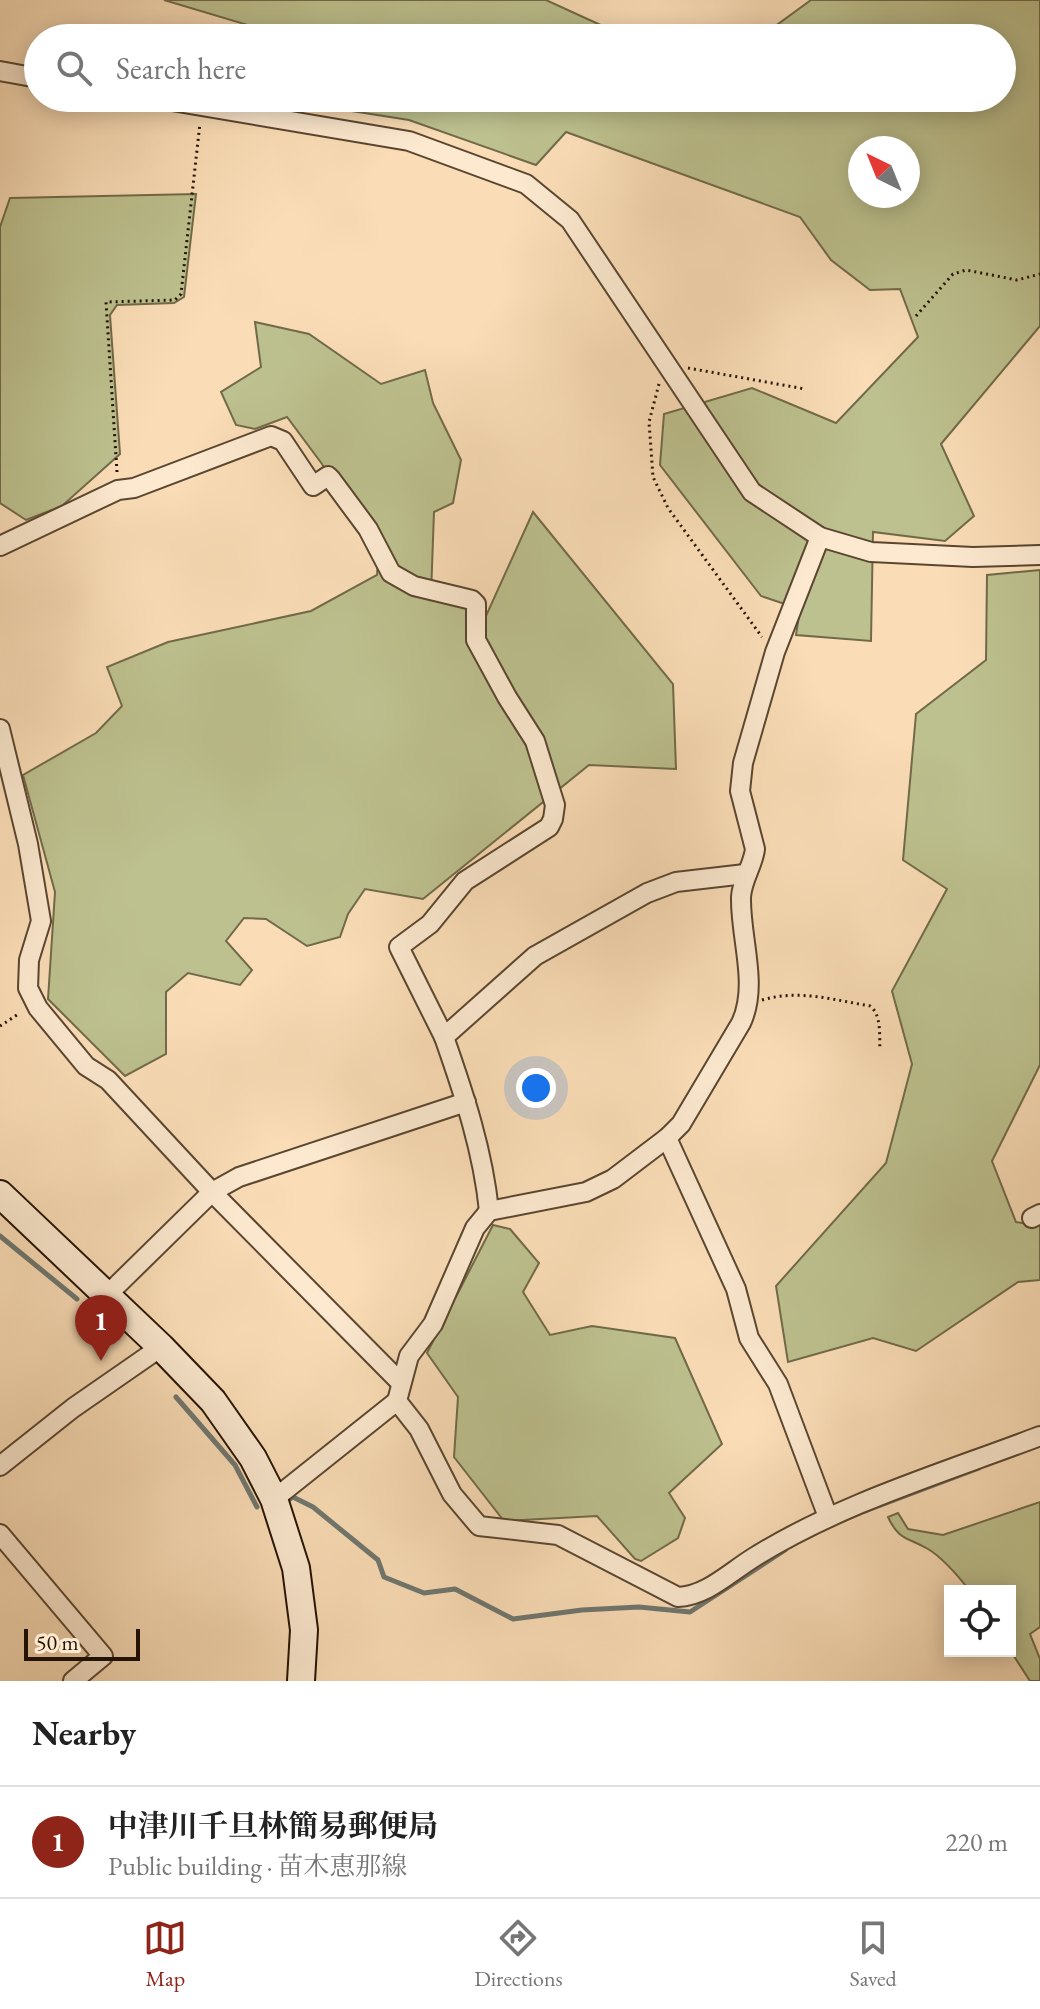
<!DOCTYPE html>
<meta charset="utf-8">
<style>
:root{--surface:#fff;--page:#f6f6f6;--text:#222;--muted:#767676;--line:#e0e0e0;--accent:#8f2418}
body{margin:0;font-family:"EB Garamond","Noto Serif JP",serif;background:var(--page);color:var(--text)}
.controls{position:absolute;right:24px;bottom:24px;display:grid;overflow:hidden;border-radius:0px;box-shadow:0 4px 20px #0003}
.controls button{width:72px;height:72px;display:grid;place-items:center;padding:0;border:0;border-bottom:2px solid var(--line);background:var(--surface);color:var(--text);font:40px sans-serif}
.compass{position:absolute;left:848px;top:136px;width:72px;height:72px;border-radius:50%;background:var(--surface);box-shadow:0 4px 20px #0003;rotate:317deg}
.scale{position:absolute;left:24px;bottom:20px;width:116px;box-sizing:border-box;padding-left:8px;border:4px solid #251303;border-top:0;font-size:22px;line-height:28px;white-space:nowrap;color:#251303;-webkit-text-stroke:6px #fce9d0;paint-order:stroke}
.you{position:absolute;left:536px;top:1088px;width:28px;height:28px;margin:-20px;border:6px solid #fff;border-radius:50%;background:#1a73e8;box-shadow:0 0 0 12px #1a73e833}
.badge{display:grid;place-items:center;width:52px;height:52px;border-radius:50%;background:var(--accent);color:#fff;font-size:26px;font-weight:700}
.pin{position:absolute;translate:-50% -66px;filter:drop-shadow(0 2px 4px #0008)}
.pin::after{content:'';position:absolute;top:42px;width:28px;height:24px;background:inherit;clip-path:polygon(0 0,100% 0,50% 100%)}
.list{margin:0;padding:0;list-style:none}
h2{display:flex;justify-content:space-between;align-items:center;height:104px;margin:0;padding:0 32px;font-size:34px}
h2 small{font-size:26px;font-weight:400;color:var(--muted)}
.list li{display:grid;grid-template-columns:52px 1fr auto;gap:24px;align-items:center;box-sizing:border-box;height:112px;padding:0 32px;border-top:2px solid var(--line)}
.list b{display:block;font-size:30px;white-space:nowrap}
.list p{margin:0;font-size:26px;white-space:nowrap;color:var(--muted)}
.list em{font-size:26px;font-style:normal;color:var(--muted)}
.icon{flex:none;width:44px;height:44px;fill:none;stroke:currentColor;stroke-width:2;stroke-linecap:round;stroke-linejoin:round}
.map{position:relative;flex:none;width:1040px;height:1681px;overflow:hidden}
.search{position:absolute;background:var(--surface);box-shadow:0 4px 20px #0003;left:24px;right:24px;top:24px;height:88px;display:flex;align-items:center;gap:20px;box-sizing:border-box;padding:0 28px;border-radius:44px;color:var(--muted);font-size:30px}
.sheet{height:216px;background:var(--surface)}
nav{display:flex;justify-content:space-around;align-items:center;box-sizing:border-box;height:112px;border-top:2px solid var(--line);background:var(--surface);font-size:22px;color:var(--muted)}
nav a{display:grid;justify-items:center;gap:4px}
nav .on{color:var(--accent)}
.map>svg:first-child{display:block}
.green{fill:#bdc18f;stroke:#716a49;stroke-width:2;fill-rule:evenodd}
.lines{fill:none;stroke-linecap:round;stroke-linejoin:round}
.stream{stroke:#6f7770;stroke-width:5}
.minor-casing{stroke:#5a4630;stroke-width:22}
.secondary-casing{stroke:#251303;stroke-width:30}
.path{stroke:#251303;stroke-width:3;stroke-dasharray:2 4;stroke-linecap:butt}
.minor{stroke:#fce9d0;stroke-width:18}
.secondary{stroke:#fce9d0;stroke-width:26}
</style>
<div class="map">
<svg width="1040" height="1681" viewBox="0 0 1040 1681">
<rect width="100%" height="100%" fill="#faddb7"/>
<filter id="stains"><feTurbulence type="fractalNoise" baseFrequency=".0025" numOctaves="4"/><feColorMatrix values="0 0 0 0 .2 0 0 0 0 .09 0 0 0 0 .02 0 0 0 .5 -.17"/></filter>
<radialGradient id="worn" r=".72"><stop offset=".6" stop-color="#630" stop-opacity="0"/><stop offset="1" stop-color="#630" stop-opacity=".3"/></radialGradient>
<g class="green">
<polygon points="164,0 546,0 629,38 283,38 281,35"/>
<path d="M811 0H1040V326L941 444 974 516 945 541 873 532 871 641 796 635 800 609 761 596 660 465 664 414 752 388 836 423 918 337 900 289 870 290 831 260 800 217 566 132 536 165 409 120 320 106 316 98H1002V38H759ZM860 148H908V196H860Z"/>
<polygon points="196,194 184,297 174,303 117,305 110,315 120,454 62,506 26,520 0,503 0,227 10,198"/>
<polygon points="255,322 309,334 381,384 425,370 433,403 461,460 453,503 434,512 431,595 486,616 533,512 673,684 676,769 589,765 423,899 365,889 348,914 340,937 307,946 266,919 244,918 226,941 252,970 240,985 188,973 166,992 166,1054 125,1076 48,999 55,892 23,775 96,733 122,706 107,667 168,642 311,611 377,575 378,560 322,464 287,417 255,429 236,425 221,392 261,367"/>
<polygon points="1040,570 1040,1065 992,1161 1016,1222 1040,1226 1040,1280 1018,1282 916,1351 873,1338 788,1362 776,1286 886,1163 912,1064 892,991 947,889 903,860 916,714 986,660 987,575"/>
<polygon points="493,1225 510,1229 539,1263 523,1292 550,1335 592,1326 675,1338 722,1444 669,1493 685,1518 678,1538 641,1561 635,1559 597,1516 504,1521 454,1457 458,1397 427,1353"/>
<path d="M1040 1502V1627L1030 1634 1040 1659V1681H1030L1010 1650V1591H970C959 1577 943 1558 928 1549 908 1537 899 1541 888 1517L898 1513 908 1529 943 1535Z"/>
</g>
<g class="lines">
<g class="stream">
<polyline points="0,1236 77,1299"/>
<polyline points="176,1397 235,1465 257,1507"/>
<polyline points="287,1501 293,1497 313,1507 378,1560 384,1577 424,1593 455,1589 513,1619 582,1610 639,1607 690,1612 785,1550"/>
<polyline points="865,1511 979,1468"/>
</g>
<g class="minor-casing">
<g id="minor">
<polyline points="0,71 38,78"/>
<polyline points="154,98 409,141 526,184 570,220 752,492 820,537 871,552 973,557 1040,555"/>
<polyline points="0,546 118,490 134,488 271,436 283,441 313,486 328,476 331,479 368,529 391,573 414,586 472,600 476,604 476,640 507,697 535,741 555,805 553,819 549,827 465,881 430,924 399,947 444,1037"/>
<polyline points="0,729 28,844 41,921 29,960 28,988 38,1008 86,1066 108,1080 212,1192 401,1383"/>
<polyline points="667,1138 736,1289 749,1338 778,1384 828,1517"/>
<path d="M489 1211C483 1151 464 1094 444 1037L535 956 647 893 676 882 745 874"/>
<polyline points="1032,1218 1040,1214"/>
<polyline points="106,1296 212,1192 239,1177 466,1102"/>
<path d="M397 1401 419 1429 452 1494 479 1526 558 1535 678 1597C706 1596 729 1573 753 1558 841 1503 943 1473 1040 1436"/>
<polyline points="0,1466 73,1408 161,1347"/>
<path d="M274 1499 397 1401 409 1356 433 1324 475 1228 489 1211 586 1192 613 1179 667 1138 681 1124 741 1023C759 985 740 938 741 897 742 879 753 866 755 849L740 791 743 763 775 652 820 537"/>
<polyline points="0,1534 103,1656 73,1681"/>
</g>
</g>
<g class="secondary-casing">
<polyline id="secondary" points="0,1194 161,1347 213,1401 253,1458 274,1499 296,1568 304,1630 301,1681"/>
</g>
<g class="path">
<polyline points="916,316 953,274 966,270 1017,280 1040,274"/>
<polyline points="688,368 805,389"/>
<polyline points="659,384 649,422 653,477 668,508 762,637"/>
<polyline points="117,472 106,302 175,300 181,294 200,123"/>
<path d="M762 1000C799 989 834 1000 870 1006 882 1015 879 1036 880 1050"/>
<polyline points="0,1026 20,1013"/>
</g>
<use href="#minor" class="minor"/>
<use href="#secondary" class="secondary"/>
</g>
<rect width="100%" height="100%" filter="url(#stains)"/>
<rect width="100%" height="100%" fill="url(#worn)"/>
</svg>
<div class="controls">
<button><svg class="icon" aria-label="locate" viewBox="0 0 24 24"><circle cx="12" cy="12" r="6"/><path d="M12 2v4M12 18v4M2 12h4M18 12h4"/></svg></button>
</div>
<svg class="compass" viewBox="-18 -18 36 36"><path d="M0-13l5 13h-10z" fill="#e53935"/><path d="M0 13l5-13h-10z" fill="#767676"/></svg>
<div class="scale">50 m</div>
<div class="you"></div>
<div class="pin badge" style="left:101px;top:1361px">1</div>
<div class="search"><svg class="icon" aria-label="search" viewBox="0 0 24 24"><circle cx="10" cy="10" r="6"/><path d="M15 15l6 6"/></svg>Search here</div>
</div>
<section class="sheet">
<h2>Nearby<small></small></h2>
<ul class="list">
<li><span class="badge">1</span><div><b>中津川千旦林簡易郵便局</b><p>Public building · 苗木恵那線</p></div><em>220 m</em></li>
</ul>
</section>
<nav>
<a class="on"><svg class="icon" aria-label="map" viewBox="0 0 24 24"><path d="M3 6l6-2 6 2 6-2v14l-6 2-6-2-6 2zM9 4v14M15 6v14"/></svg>Map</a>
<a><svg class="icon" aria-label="directions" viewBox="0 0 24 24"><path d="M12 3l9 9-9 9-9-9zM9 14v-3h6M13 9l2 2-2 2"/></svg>Directions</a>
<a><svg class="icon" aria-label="saved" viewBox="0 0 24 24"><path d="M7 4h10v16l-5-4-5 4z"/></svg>Saved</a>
</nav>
